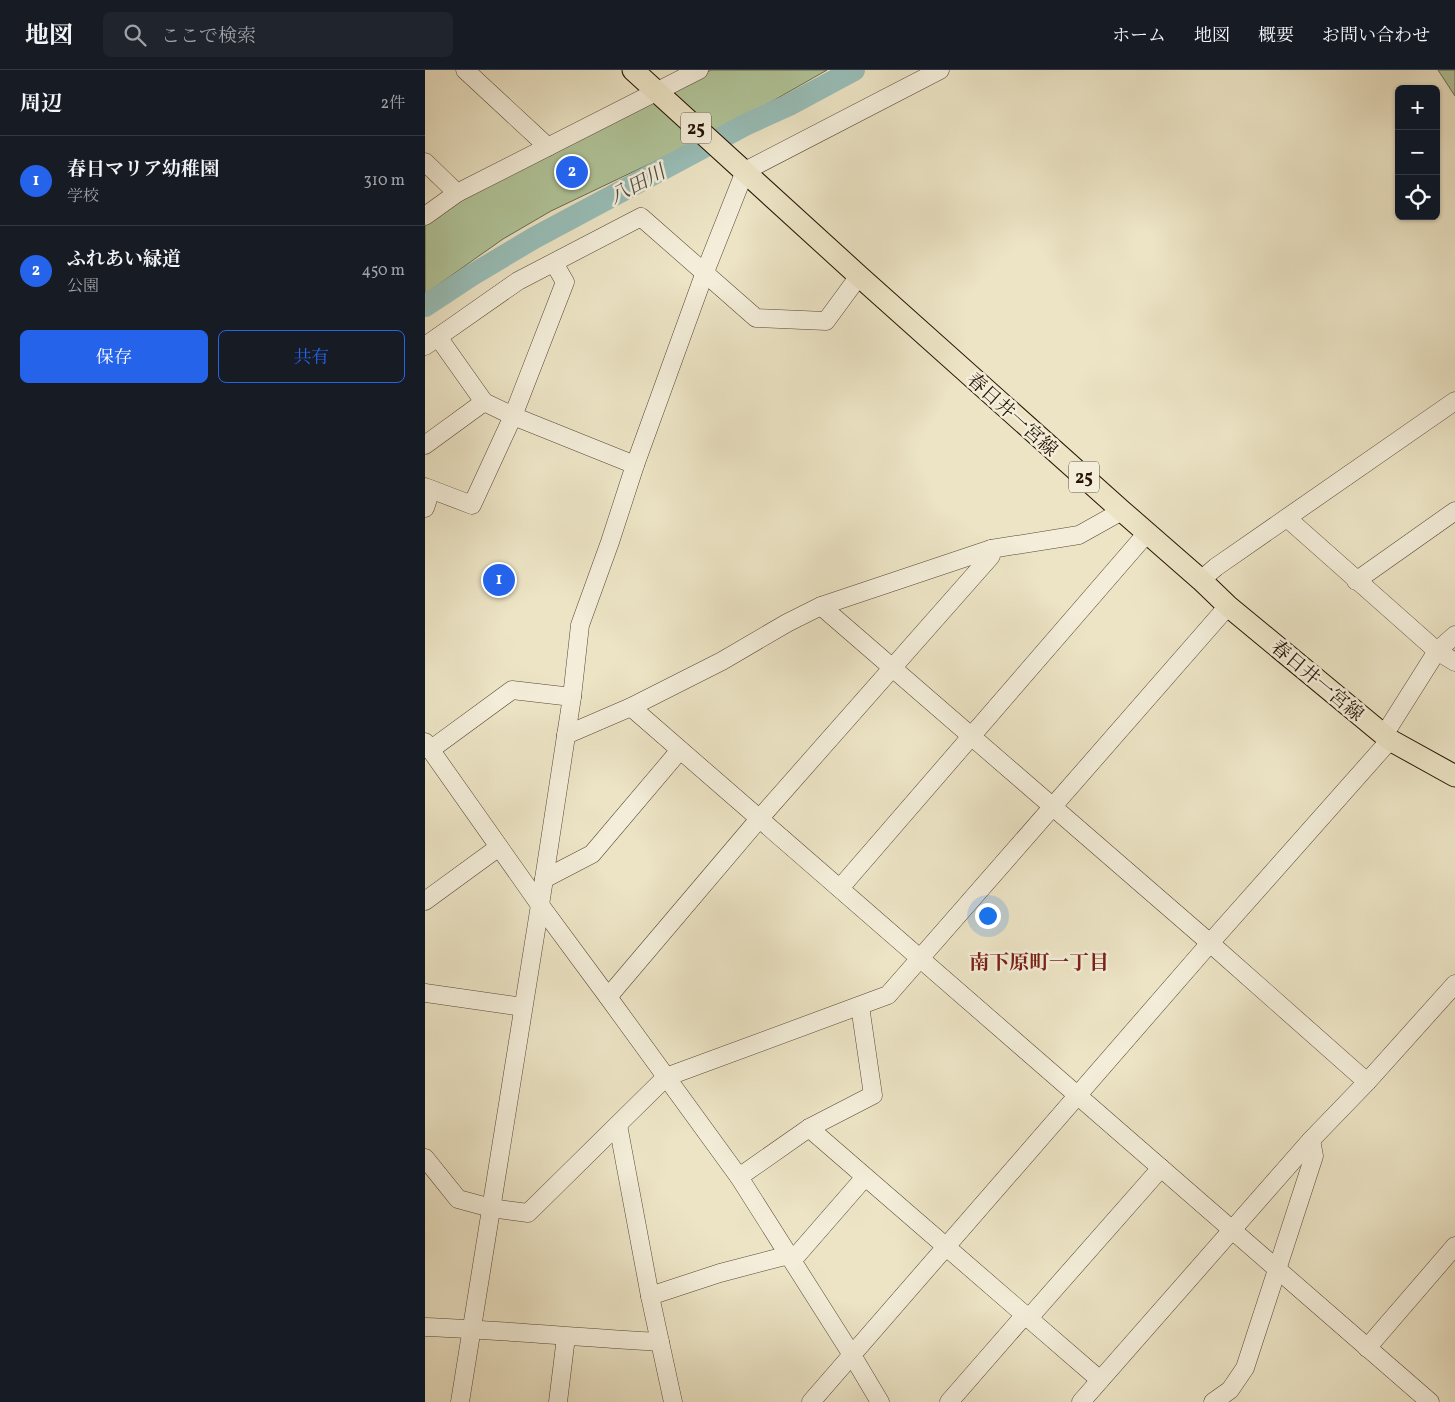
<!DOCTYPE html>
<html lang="ja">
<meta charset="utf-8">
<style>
:root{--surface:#171b24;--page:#20242c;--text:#f1f3f6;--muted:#9ea1a6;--line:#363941;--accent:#2563eb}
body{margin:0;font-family:Vollkorn,"Noto Serif JP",serif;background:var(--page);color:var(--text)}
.controls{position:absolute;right:15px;top:15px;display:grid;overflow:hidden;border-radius:8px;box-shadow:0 1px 4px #0004}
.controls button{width:45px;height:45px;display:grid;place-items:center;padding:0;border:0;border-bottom:1px solid var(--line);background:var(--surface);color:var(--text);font:25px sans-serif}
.you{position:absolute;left:562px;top:845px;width:18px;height:18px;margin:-12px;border:4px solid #fff;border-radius:50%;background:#1a73e8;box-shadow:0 0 0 8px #1a73e833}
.badge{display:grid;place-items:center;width:32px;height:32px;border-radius:50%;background:var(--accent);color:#fff;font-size:16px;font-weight:700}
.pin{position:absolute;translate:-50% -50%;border:2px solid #fff;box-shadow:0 1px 5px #0006}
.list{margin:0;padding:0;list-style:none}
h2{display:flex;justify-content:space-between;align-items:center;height:65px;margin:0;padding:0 20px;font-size:21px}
h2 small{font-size:16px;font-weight:400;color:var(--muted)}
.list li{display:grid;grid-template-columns:32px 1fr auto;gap:15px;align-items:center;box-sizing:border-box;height:90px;padding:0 20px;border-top:1px solid var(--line)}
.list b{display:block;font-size:19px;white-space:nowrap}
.list p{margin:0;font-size:16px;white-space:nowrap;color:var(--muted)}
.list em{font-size:16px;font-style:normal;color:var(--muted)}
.actions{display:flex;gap:10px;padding:15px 20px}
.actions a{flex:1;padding:11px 0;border:1px solid var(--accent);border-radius:8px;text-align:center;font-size:18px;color:var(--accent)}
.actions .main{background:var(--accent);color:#fff}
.icon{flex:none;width:28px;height:28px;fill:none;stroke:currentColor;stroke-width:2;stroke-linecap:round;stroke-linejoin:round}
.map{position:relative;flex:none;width:1030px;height:1332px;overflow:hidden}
header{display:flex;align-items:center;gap:30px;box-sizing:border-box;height:70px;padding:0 25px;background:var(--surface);border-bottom:1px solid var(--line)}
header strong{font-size:24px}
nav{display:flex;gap:28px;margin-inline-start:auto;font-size:18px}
.search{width:350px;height:45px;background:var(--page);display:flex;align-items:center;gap:12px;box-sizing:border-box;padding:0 18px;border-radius:8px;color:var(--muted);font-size:19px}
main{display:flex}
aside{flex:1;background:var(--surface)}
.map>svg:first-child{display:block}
.green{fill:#b1c59a;stroke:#6b6c50}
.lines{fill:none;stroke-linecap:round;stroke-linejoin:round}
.river{stroke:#99beb8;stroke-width:22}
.minor-casing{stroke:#574635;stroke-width:19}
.major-casing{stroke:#251205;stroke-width:23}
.minor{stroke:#f3edd9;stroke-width:18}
.major{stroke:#ece4c5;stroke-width:21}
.labels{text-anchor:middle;stroke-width:5;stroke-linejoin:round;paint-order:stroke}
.shield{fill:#f3edd9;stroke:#635445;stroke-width:1}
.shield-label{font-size:18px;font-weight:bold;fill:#251205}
.street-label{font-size:19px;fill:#251205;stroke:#f3edd9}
.water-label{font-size:20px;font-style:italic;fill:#4e4e44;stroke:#f3edd9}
.neighbourhood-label{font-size:20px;font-weight:bold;fill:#7a1f14;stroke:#f3edd9}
</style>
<header>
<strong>地図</strong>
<div class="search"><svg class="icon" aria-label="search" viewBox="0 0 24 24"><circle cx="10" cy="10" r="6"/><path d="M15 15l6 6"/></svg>ここで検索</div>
<nav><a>ホーム</a><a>地図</a><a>概要</a><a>お問い合わせ</a></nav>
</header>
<main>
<aside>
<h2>周辺<small>2件</small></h2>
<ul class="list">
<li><span class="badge">1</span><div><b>春日マリア幼稚園</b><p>学校</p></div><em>310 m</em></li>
<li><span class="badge">2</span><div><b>ふれあい緑道</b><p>公園</p></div><em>450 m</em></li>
</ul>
<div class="actions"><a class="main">保存</a><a>共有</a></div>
</aside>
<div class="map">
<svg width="1030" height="1332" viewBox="0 0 1030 1332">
<rect width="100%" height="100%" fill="#ece4c5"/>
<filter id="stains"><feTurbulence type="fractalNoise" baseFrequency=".004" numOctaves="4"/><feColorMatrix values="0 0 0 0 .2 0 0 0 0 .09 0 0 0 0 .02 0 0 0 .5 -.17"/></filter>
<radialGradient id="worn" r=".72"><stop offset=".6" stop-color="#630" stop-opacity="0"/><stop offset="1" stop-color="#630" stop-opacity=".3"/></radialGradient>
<g class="green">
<polygon points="286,0 402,0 302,57 126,141 78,169 0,224 0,154 37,128"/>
<polygon points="1013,0 1030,0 1030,26"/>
</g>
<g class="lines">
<polyline class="river" points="0,236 47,205 109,168 320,55 364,35 429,0"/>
<g class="minor-casing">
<g id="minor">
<polyline points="40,0 123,77"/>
<polyline points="0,92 32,123"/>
<polyline points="0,146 32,123 274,0"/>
<polyline points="13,267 59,332 88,346 210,395"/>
<polyline points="0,276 93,211 216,147 331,248 401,251 434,206"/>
<polyline points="0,375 59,332"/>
<polyline points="0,417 47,435 88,346 140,212 129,193"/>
<polyline points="0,438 6,420"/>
<polyline points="862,448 1012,581 1030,592"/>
<polyline points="776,510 791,497 1030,331"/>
<polyline points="931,511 1030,441"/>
<polyline points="396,536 785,873 942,1012"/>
<polyline points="206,637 1005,1332"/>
<polyline points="141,665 206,637 297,591 362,553 396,536 566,479 654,465 697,441"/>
<polyline points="959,665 1012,581 1030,565"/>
<polyline points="0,672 115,835 183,927 314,1107 427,1285 455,1332"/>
<polyline points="5,680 87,620 147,627"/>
<polyline points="119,809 167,784 255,680"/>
<polyline points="415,818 722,463"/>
<polyline points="0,831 74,777"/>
<polyline points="0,923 98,937"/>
<polyline points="183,927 334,749 566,486 566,479"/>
<polyline points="193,1055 225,1226 248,1332"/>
<polyline points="384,1058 675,1310"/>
<polyline points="0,1088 33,1129 66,1138 103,1143 241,1007 463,925 803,536"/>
<polyline points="314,1107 384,1058 448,1025 435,936"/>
<polyline points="366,1189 373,1184 440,1107"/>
<polyline points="225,1226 295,1203 364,1185"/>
<polyline points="603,1249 736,1098"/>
<path d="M0 1257C79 1260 157 1268 235 1272"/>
<polyline points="942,1278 1030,1176"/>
<polyline points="35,1332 115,835 147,627 155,555 185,472 210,395 280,202 320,101 515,0"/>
<polyline points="133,1332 141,1267"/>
<polyline points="386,1332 785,873 965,670"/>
<polyline points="524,1332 599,1246"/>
<polyline points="656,1332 886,1070 942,1012 1030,914"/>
<polyline points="788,1332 805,1320 820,1298 889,1086 886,1070"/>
</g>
</g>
<g class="major-casing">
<polyline id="major" points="208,0 434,206 697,441 776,510 803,536 965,670 1030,706"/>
</g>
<use href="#minor" class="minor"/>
<use href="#major" class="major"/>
</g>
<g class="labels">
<g class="shield">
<rect x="256" y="42.5" width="30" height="31" rx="4"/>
<rect x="644" y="391.5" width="30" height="31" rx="4"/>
</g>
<g class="shield-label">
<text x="271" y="64">25</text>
<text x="659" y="413">25</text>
</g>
<g class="street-label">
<text transform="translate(588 344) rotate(42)" y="7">春日井一宮線</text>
<text transform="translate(893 610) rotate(40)" y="7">春日井一宮線</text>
</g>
<g class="water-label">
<text transform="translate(212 114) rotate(-28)" y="7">八田川</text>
</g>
<g class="neighbourhood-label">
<text x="614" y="899">南下原町一丁目</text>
</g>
</g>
<rect width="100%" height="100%" filter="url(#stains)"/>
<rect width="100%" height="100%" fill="url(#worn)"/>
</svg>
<div class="controls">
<button>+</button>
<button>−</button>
<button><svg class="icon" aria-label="locate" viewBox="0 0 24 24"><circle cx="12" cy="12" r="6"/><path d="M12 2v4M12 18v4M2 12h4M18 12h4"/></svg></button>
</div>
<div class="you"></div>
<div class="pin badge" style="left:74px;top:510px">1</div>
<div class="pin badge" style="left:147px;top:102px">2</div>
</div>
</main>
